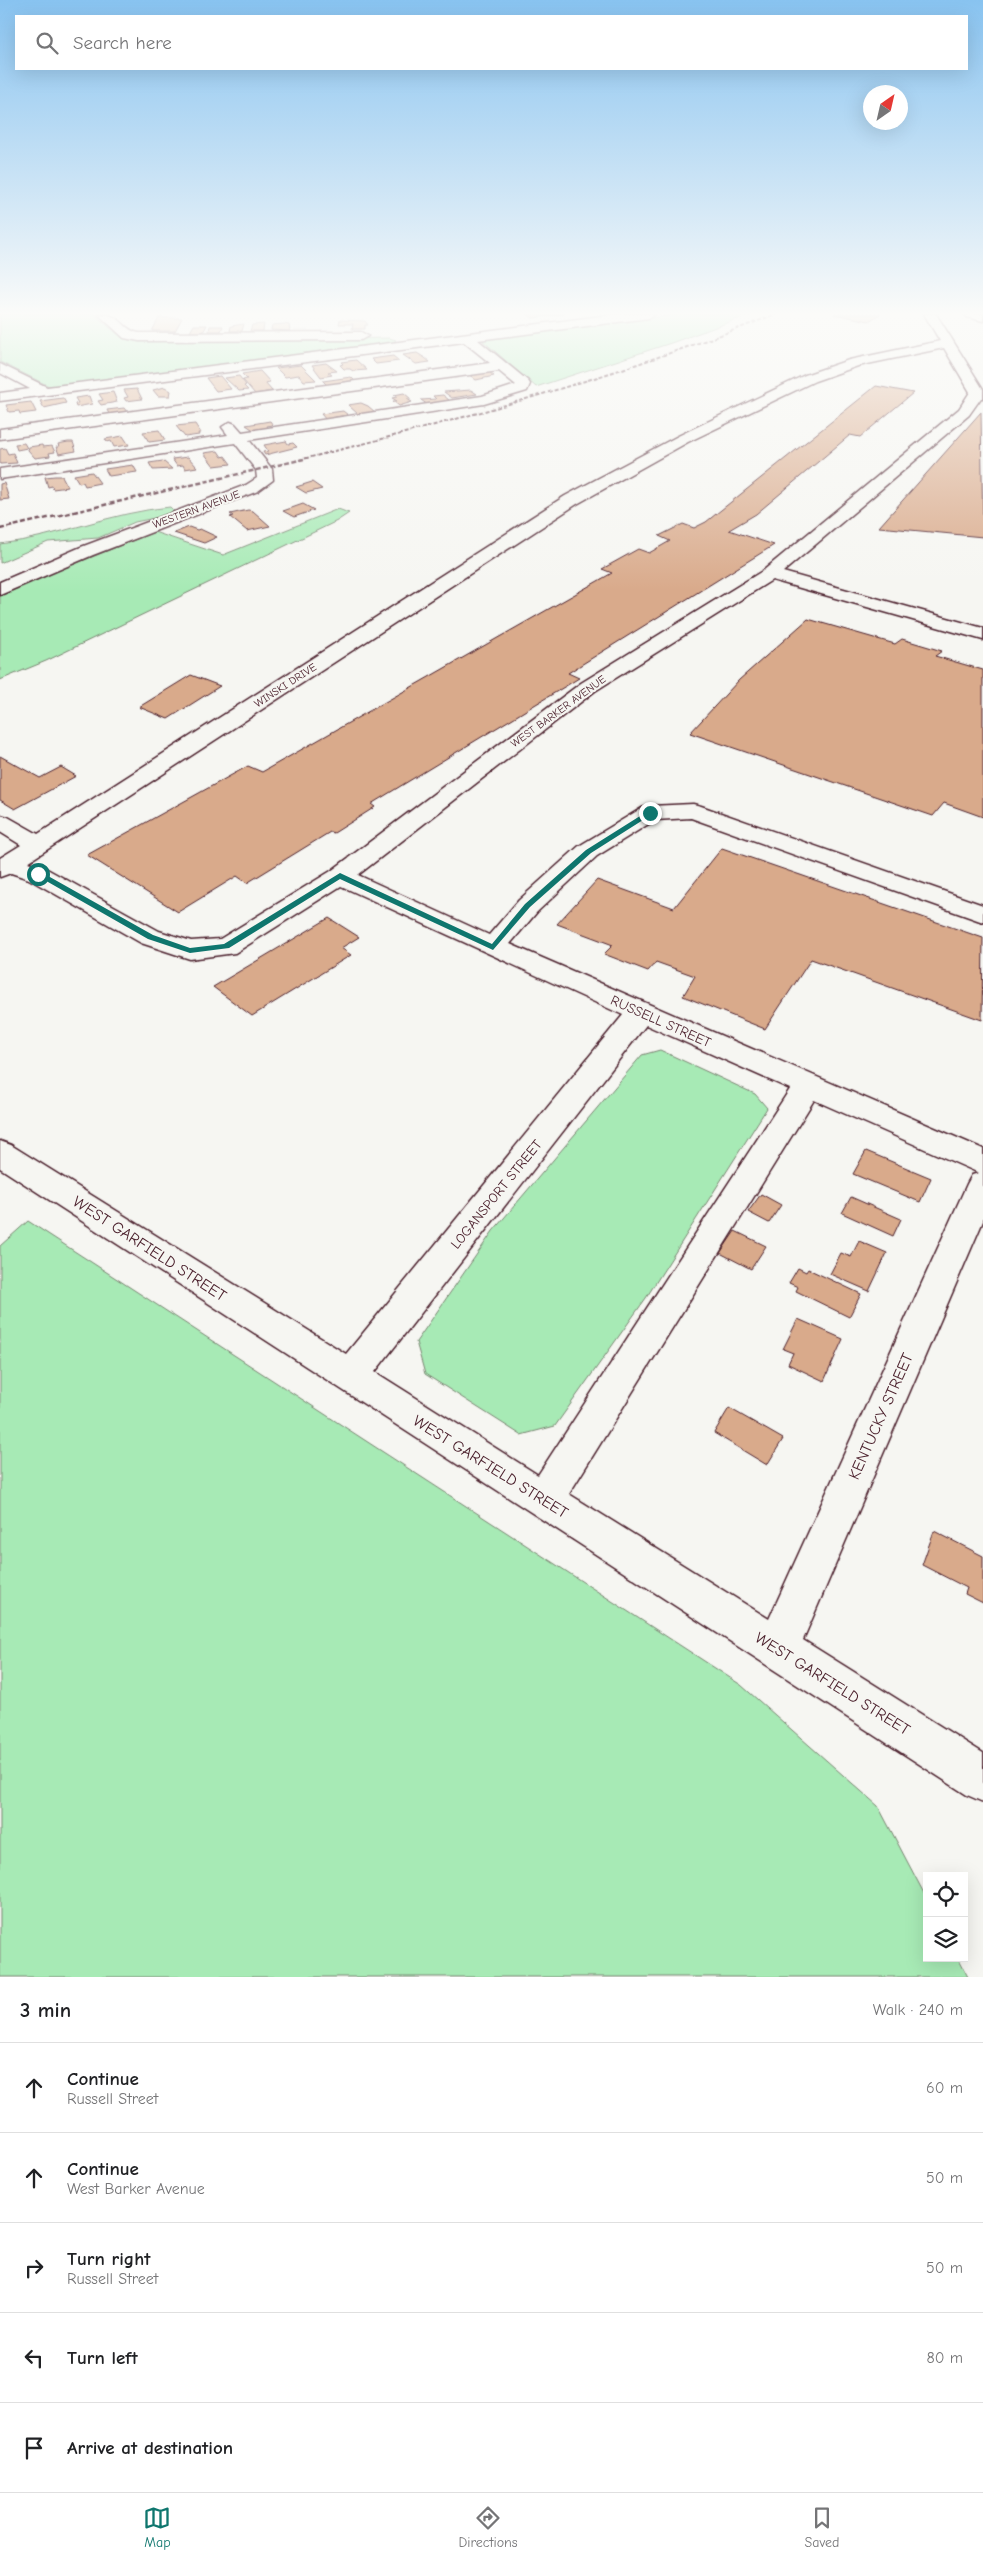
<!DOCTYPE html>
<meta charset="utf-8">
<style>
:root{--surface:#fff;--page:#f2f2f2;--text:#202124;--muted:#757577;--line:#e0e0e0;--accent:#0f766e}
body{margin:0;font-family:"Comic Neue",sans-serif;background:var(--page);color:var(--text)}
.controls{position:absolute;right:15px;bottom:15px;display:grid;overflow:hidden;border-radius:0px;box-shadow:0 5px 20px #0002}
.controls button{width:45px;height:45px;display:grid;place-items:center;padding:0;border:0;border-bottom:1px solid var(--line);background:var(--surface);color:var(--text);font:25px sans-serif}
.compass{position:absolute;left:863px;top:85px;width:45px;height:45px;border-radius:50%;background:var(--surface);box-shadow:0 5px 20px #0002;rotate:34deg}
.stop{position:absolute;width:15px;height:15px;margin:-11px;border:4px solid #0f766e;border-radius:50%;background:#fff}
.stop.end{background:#0f766e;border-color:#fff;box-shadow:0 1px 5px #0008}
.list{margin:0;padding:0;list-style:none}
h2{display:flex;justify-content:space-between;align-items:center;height:65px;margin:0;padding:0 20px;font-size:21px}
h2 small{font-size:16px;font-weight:400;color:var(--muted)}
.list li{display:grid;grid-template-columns:32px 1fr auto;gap:15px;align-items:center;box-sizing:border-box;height:90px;padding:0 20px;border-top:1px solid var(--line)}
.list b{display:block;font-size:19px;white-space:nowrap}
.list p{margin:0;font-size:16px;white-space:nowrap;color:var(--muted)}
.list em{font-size:16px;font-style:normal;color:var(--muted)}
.icon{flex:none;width:28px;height:28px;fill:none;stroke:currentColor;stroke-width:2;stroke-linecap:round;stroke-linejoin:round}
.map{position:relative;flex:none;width:983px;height:1977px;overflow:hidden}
.search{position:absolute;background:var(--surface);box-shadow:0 5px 20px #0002;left:15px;right:15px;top:15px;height:55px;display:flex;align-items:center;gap:12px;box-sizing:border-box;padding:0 18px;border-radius:0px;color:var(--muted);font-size:19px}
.sheet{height:515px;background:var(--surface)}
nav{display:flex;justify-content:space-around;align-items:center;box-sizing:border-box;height:70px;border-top:1px solid var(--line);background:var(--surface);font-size:14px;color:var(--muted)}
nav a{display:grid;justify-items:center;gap:2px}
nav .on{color:var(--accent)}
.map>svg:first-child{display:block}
.green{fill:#a7eab5;stroke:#788470}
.building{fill:#d9aa8b;stroke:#4a1f2b}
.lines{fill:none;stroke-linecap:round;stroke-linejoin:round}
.minor-casing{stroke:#4a1f2b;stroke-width:3}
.minor{fill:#f6f6f2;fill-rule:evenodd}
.rail-far1{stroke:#4a1f2b;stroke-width:2;stroke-dasharray:4 2;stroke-linecap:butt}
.rail{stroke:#4a1f2b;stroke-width:2.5;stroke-dasharray:5 2.5;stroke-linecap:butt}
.route{fill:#0f766e}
.labels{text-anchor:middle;stroke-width:4;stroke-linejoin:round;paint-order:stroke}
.far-street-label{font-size:11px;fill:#4a1f2b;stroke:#f6f6f2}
.street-label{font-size:14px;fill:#4a1f2b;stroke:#f6f6f2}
.near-street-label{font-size:16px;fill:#4a1f2b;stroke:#f6f6f2}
</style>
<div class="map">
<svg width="983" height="1977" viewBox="0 0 983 1977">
<rect width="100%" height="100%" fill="#f6f6f2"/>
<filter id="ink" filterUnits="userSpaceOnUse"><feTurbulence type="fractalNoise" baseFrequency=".02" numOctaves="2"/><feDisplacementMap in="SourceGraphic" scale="10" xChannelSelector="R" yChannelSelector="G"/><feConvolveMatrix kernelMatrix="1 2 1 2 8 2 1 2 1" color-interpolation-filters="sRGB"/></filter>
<g filter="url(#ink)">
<g class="green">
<polygon points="0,314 94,314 122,338 139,342 389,338 396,340 392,343 51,387 0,362"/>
<polygon points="683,314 752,314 671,343 536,387 482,340"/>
<path d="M170 507 174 511 164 516 135 522 98 538 48 542 0 563V544C58 537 112 512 170 507Z"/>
<polygon points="338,509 349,513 337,521 46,661 0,680 0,594 154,532 223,555"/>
<polygon points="660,1050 755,1094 767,1108 646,1298 555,1426 521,1435 425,1374 416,1342 493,1231 642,1055"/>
<polygon points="28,1221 741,1685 878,1806 927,1899 927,1958 958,1958 968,1977 0,1977 0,1246"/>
</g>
<g class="building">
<polygon points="527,314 564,314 533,318"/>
<polygon points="834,314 880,314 869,321"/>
<polygon points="159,318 182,318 175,331 152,331"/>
<polygon points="340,320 365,321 368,325 365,325 365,329 352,329 353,324 339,324"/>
<polygon points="244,324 242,331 230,331 231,326"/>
<polygon points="264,324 263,331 250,331 252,325"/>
<polygon points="284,324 289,325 290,331 271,330 272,325"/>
<polygon points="194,325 207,325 203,332 190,332"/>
<polygon points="210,326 223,326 221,331 209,331"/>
<polygon points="417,353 425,358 430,362 416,364 403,355"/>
<polygon points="393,356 399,361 376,364 371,359"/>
<polygon points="356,360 367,370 353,371 350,369 344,369 340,365 343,364 341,362"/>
<polygon points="326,363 337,371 328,372 332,375 321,377 312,365"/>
<polygon points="301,365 316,380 304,381 299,375 285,377 276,368"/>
<polygon points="260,371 270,382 265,383 272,391 255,394 243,380 247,379 242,374"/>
<polygon points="488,371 494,376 476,380 468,374"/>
<polygon points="220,376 231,389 216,391 206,378"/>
<polygon points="239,376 246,385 244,386 248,390 239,391 225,378"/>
<polygon points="351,377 359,385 331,389 323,381"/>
<polygon points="876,386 913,393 860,437 850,435 756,514 729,530 774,545 568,673 579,678 371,804 375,807 334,833 330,832 247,883 237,876 178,912 87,855 248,766 262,772 612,573 602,569 638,549 649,553 670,541 659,536 683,524 694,528 706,522"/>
<polygon points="165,387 171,391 170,396 158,396 153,390"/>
<polygon points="137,389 142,399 126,401 124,398 128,397 124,390"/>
<polygon points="471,390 477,394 452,398 444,392"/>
<polygon points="113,392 117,402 101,405 98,401 103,400 99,394"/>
<polygon points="404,393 411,399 407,399 412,402 399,406 393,401 397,401 392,398 397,397 394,395"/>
<polygon points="443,395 449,400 428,405 421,400 436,399 433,396"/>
<polygon points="89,396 92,404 76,407 75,404 78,403 75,398"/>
<polygon points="63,398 66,403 44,408 40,401"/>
<polygon points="31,402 36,412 20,414 19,411 9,412 6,405"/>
<polygon points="361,403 368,406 375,412 359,415 348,405"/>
<polygon points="124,408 128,413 110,416 107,410"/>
<polygon points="343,411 348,415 335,417 337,420 327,421 321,414"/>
<polygon points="981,412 983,537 879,527"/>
<polygon points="270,421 273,425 267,426 269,429 255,431 246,425"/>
<polygon points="195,424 201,433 198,433 199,435 185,437 176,426"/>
<polygon points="159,430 165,440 149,442 143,432"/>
<polygon points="123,436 129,445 114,447 111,441 107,442 105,439"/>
<polygon points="286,441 288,444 293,443 297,447 265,455 263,452 268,451 264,445"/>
<polygon points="68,442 73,442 76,451 59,454 56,447 59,447 58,444"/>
<polygon points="24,443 27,448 17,450 15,444"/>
<polygon points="42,445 43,447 52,446 55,452 49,453 50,456 35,458 28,450 29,447"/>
<polygon points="5,448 8,454 13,453 17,463 0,464 0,449"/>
<polygon points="218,451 222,457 225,456 231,464 214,466 204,453"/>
<polygon points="188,457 197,467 185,469 183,465 177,466 172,459"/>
<polygon points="163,461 172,469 153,470 149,463"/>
<polygon points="133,465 137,472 109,476 105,469"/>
<polygon points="92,472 100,483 85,486 83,482 79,483 74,475"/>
<polygon points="55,476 62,476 68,487 53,489 52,486 48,487 45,477"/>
<polygon points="312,482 322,489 306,493 296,487"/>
<polygon points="4,483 9,499 0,500 0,484"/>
<polygon points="303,504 314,510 294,517 283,511"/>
<polygon points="248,510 253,511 270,526 247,531 230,517 233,516 230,514"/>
<polygon points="189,527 197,530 200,529 217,537 204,543 174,533"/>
<polygon points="808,619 895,644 902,639 942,651 935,656 983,670 983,817 944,803 933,816 690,733 739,680"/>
<polygon points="191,675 220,686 168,719 139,707"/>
<polygon points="0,756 40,778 61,767 76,776 15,809 0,800"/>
<polygon points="722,848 983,938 982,1020 811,959 765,1029 683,996 695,976 656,962 648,971 604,954 613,945 557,924 597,880 674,908"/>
<polygon points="329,918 359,937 341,948 351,955 252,1016 213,987"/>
<polygon points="866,1151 931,1178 920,1202 853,1174"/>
<polygon points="761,1194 781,1205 769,1223 748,1212"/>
<polygon points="851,1197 901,1219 893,1236 842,1213"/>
<polygon points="735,1231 766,1246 751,1269 720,1253"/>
<polygon points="859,1241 887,1253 869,1291 830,1274 841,1253 851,1257"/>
<polygon points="798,1268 806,1272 808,1269 861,1294 849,1317 796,1291 798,1287 789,1283"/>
<polygon points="798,1319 843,1339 824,1381 788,1364 793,1353 783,1349"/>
<polygon points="729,1408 783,1439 767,1465 714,1433"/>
<polygon points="934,1531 983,1556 983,1603 965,1594 967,1588 922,1565"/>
</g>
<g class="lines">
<g class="minor-casing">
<g id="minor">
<path d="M98 314C124 314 120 329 139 333L361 332 368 336 361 340 139 341 124 338Z"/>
<polygon points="617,314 655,314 649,318 478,340 528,381 530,384 527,391 484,404 249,440 272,469 273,480 258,491 93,555 0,595 0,582 81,547 246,485 257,478 256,470 235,443 0,479 0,469 228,435 222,427 230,422 235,424 242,432 482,396 516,385 499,371 0,439 0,429 490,363 464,342 0,401 0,393 30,389 0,373 0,364 47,387"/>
<path d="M924 314H936L983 389V398H981L969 415 783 572 983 628V640L772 580 595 691 358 875 489 935 519 900 579 846 642 808 650 806 693 804 701 806 983 905V922L691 818 655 820 597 856 537 912 510 944 983 1149V1221L803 1640 983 1753V1802L967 1795 0 1168V1141L11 1145 346 1354 623 1015 341 886 235 953 190 959 141 943 29 879 11 873 0 877V858L21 845 0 832V815L8 817 38 834 565 496 678 436 805 375 849 360 940 341ZM944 348 970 392 959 409 764 570 581 683 331 871 220 939 191 941 159 931 47 869 28 862 577 504 688 442 815 381 858 366ZM646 1025 790 1089 538 1475 375 1372ZM814 1100 979 1173 972 1175 967 1184 769 1619 569 1494Z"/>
<polygon points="965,314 983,314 983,321 967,317"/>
</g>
</g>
<use href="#minor" class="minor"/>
<path class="rail-far1" d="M299 460C461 420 620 375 776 314"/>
<polyline class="rail" points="0,529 304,459"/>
</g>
</g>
<linearGradient id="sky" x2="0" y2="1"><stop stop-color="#88c3f0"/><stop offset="0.53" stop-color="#fbfbf9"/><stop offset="1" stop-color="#fbfbf9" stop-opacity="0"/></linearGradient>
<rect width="983" height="591" fill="url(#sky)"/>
<polygon class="route" points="648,811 654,813 591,853 530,907 493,950 340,879 229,948 190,953 148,939 34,874 41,872 153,935 190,948 224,944 340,873 492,944 525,904 586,850"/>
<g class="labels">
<g class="far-street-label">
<text transform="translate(196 509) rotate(-20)" y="4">WESTERN AVENUE</text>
<text transform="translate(285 685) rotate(-33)" y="4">WINSKI DRIVE</text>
<text transform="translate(558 711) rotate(-36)" y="4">WEST BARKER AVENUE</text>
</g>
<g class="street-label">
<text transform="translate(661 1021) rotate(24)" y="5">RUSSELL STREET</text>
<text transform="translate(496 1194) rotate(-51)" y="5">LOGANSPORT STREET</text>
</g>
<g class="near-street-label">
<text transform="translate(150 1248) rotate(33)" y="6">WEST GARFIELD STREET</text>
<text transform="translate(880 1416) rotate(-66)" y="6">KENTUCKY STREET</text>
<text transform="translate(491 1466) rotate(32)" y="6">WEST GARFIELD STREET</text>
<text transform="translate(833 1683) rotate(32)" y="6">WEST GARFIELD STREET</text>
</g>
</g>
</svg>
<div class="controls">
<button><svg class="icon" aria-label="locate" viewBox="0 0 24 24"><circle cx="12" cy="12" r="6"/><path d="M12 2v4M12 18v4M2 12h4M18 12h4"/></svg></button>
<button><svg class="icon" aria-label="layers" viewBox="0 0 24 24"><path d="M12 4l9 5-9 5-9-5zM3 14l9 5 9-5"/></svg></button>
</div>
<svg class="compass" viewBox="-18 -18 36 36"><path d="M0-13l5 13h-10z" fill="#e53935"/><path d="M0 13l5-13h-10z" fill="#757577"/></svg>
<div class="stop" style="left:38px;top:874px"></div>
<div class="stop end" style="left:650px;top:813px"></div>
<div class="search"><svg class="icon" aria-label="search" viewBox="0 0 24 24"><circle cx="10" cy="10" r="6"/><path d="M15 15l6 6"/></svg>Search here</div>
</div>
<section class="sheet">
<h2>3 min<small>Walk · 240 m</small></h2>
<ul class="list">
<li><svg class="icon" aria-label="ahead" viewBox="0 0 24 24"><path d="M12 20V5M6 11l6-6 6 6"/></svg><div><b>Continue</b><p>Russell Street</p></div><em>60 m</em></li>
<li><svg class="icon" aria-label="ahead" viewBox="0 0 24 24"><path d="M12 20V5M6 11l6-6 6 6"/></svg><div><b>Continue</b><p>West Barker Avenue</p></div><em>50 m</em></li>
<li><svg class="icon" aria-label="right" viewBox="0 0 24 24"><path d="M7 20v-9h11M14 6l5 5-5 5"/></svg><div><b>Turn right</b><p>Russell Street</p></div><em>50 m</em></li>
<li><svg class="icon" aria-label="left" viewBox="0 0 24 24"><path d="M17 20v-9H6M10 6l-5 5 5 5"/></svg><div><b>Turn left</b></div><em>80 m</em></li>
<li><svg class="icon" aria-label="arrive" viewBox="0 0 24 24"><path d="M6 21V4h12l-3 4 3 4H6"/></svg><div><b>Arrive at destination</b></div></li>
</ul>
</section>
<nav>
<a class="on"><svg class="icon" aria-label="map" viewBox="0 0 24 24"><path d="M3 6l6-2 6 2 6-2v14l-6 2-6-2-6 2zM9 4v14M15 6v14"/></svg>Map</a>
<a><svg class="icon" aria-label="directions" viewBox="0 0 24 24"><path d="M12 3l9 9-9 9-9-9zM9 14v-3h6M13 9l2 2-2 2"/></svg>Directions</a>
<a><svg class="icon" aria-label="saved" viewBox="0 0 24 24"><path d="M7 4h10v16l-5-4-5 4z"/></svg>Saved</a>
</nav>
